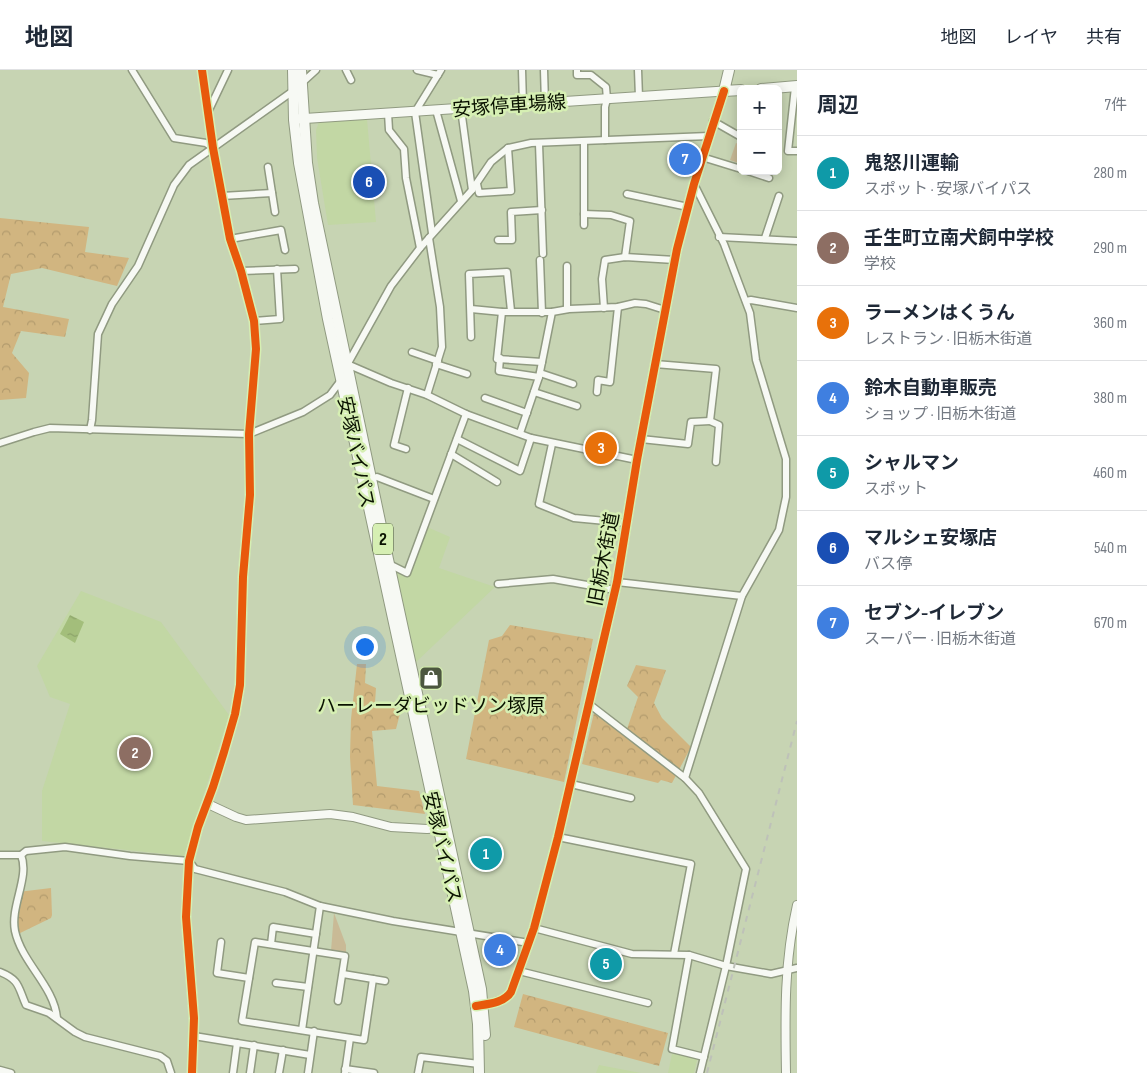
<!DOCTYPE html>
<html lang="ja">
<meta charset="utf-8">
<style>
:root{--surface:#fff;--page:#f2f2f3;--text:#1f2937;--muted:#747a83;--line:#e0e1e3;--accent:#d93025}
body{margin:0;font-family:"Sofia Sans Condensed","Noto Sans JP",sans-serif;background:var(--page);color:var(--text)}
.controls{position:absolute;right:15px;top:15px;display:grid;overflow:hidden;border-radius:8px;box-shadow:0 2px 12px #0003}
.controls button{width:45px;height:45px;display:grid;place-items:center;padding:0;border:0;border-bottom:1px solid var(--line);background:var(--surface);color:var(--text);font:25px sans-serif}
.you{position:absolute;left:364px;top:576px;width:18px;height:18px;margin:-12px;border:4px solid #fff;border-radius:50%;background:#1a73e8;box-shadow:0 0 0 8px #1a73e833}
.badge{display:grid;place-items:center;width:32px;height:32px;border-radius:50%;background:var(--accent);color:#fff;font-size:16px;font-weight:700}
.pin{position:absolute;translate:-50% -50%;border:2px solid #fff;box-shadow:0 1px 5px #0006}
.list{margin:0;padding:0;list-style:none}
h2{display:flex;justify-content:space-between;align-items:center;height:65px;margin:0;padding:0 20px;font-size:21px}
h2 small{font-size:16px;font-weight:400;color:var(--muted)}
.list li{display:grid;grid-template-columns:32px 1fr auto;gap:15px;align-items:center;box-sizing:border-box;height:75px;padding:0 20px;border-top:1px solid var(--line)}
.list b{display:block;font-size:19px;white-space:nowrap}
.list p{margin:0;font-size:16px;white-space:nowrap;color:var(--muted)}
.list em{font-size:16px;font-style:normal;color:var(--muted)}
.map{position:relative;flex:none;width:797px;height:1003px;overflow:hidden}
header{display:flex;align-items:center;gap:30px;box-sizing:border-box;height:70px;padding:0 25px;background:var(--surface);border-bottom:1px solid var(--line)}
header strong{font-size:24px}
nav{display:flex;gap:28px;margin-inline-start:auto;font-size:18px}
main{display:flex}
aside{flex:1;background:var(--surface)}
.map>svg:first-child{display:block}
.built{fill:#c2d7a4}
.forest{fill:url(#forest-crowns)}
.park{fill:#c9ba96}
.water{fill:url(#water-ripples)}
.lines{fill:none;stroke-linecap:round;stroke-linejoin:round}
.minor-casing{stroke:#909a81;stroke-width:9}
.tertiary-casing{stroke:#909a81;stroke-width:10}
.secondary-casing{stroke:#909a81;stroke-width:11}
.primary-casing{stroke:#909a81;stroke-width:12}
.minor{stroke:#f7f9f4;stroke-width:6}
.tertiary{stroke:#f7f9f4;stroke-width:8}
.secondary{stroke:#f7f9f4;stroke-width:9}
.primary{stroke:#f7f9f4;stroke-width:10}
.rail{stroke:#bec1b9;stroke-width:2;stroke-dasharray:6 6;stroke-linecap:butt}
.cycleway-casing{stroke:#d6efb3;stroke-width:11}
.cycleway{stroke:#e8590c;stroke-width:8}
.labels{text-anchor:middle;stroke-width:5;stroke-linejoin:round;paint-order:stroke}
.shield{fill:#d6efb3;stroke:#475436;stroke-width:1}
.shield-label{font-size:18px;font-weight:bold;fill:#0a1200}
.street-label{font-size:19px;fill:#0a1200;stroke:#d6efb3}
.poi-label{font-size:19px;fill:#0a1200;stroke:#d6efb3}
</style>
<header>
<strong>地図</strong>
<nav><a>地図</a><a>レイヤ</a><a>共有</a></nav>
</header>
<main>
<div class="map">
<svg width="797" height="1003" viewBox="0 0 797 1003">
<defs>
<pattern id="forest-crowns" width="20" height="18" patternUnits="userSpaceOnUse" patternTransform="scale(1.25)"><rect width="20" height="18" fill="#d1b580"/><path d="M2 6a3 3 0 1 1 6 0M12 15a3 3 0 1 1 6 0" fill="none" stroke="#b29b6d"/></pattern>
<pattern id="water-ripples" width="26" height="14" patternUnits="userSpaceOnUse" patternTransform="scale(1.25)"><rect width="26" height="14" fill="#a3be7b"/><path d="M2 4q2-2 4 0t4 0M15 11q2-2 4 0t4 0" fill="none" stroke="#8ba269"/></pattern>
</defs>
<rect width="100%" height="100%" fill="#c7d4b3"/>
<g class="built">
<polygon points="367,49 376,152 328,155 317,88 316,60 319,52"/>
<polygon points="427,457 450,467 439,498 495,517 415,593 393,499 408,503"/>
<polygon points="81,521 161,552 229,645 184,786 42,771 42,721 70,634 50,627 37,596"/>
<polygon points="672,984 698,986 694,1003 668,1003"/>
<polygon points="599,995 641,1003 596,1003"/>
</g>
<g class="forest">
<polygon points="0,148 89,157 85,182 129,188 117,216 42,198 11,204 3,237 69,249 65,267 21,261 12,283 29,303 26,328 0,330"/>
<polygon points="510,555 593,569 564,712 466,689 489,570 502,566"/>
<polygon points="357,594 366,594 365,613 376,618 375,633 401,640 396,659 372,661 377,716 419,721 425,744 353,735 350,687 351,649"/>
<polygon points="636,595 666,600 654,633 662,648 691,677 672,713 661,710 658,713 582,694 594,643 626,662 638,627 627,616"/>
<polygon points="51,818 52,845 51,848 14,866 18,822"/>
<polygon points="523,924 668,963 659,996 514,957"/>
</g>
<g class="park">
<polygon points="736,73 741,75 741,94 730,90"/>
<polygon points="334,843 346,875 346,883 331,881"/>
</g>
<polygon class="water" points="70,545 84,552 75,573 60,564"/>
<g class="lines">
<g class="minor-casing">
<g id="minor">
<polyline points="132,0 174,68 206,73 213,78"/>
<polyline points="202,0 213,78 230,169 241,201 254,251 256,279 249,364"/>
<polyline points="346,0 351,10"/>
<polyline points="417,0 438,5"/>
<polyline points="522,0 523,34"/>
<polyline points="544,0 545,33"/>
<polyline points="577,0 577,5 591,5 606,17 607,29 605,37 605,70"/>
<polyline points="638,0 639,27"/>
<polyline points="795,17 788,81 797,81"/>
<polyline points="461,39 472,120"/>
<polyline points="436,40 461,131"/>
<polyline points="208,42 228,0"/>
<polyline points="388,43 389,60 404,79 406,108 420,178 472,120 491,92 508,78 531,73 709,66"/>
<polyline points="713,51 741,67"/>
<polyline points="584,72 584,155"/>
<polyline points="539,74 543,184"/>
<polyline points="702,87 741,99"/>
<polyline points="268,97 275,142"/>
<polyline points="748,101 769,108"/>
<polyline points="477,114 479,123 511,121 508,78"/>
<polyline points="627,124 688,137"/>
<polyline points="222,126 272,123"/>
<polyline points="584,144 611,145 630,151 625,187"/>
<polyline points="432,163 415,42 441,0"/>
<polyline points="719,167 797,171"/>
<polyline points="765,168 779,126"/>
<polyline points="230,169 281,160 285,180"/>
<polyline points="498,170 512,170 511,142 542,140"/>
<polyline points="540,190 542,243"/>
<polyline points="567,196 567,239"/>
<polyline points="241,201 295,199"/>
<polyline points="746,231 751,230 797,238"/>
<polyline points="604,238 602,209 605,190 625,187 675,190"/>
<polyline points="471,239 502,242 552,242"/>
<polyline points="502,242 497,289 542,292"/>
<polyline points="254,251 280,249 277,199"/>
<polyline points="471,267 469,204 507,202 511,241"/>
<polyline points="412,282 438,291"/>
<polyline points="500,288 499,301 539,307"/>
<polyline points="347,294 391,313 427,325 466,344 531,368 637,390"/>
<polyline points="436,294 467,304"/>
<polyline points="655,294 716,299 710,351 719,355 716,392"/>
<polyline points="347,295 391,216 420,178"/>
<polyline points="540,303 573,314"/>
<polyline points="534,322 577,336"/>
<polyline points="597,322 598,310 610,312 618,237"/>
<polyline points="427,325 442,277 440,237 429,168"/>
<polyline points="485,328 527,343"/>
<polyline points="90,360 92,350 98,264 112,234 138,196 174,115 189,95 293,21 316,0"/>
<polyline points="520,363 539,307 552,242 569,239 618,237 635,233 646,234 665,240"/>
<polyline points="457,369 520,401 531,368"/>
<polyline points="641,369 688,374 691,352 710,351"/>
<polyline points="0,373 34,362 50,358 249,364 303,342 330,325 342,309"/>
<polyline points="552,374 539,434 574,448 627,453"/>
<polyline points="406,379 394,375 408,318"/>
<polyline points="451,384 497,412"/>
<polyline points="377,407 434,429"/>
<polyline points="389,494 407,503 466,344"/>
<polyline points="617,512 742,526"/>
<polyline points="498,514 553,509 615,520"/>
<polyline points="589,634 685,708 699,723 746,799 726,896 700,1003"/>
<polyline points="685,708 742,526 779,460 786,427 786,389 756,290 750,243 724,174 694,114"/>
<polyline points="571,714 631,728"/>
<polyline points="558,767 691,794 674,884"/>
<polyline points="0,785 21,785 26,781 65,777 130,786 189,791 195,799 285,822 320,836 393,851 529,873"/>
<path d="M21 785C30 807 10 836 15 861 22 893 54 916 57 948"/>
<polyline points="534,858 632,884 689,885 726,896 771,904 797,898"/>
<polyline points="221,872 217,903 249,908"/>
<polyline points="271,874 273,857 316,864"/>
<polyline points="689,885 672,979 704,987"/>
<polyline points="519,901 648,933"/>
<path d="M0 902C20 910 18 917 26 935L49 943 75 962 85 967 160 986 167 991 171 1003"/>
<polyline points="343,904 385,911"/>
<polyline points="276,913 308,917"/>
<polyline points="338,931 345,886 255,872 242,951 364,970 373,909"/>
<polyline points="302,960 320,836"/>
<polyline points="194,966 310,985"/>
<polyline points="345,999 374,1003"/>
<polyline points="0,1000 11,1003"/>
<polyline points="233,1003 237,973"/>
<polyline points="250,1003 254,975"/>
<polyline points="279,1003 283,980"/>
<polyline points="308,1003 314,961"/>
<polyline points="345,1003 350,968"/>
<polyline points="418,1003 421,987 479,994"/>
</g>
</g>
<g class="tertiary-casing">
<g id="tertiary">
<polyline points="208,734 236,747 246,750 330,744 353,747 391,757 427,759 443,758"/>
<path d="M479 936C490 933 505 932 511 922L534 858 558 767 617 512 637 390 677 179 694 114 724 21"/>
<polyline points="192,1003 194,948 186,847 189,791 198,757 213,717 224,682 235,644 240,615 243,507 250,425 249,364"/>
<path d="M786 1003C785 945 784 892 797 835"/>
</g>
</g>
<g class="secondary-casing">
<polyline id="secondary" points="297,49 724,21"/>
</g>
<g class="primary-casing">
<g id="primary">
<polyline points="293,0 294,50 299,93 328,249 474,921 478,954 479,1003"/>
<polyline points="301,0 307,93 313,133 389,494 481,919 485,965"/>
<polyline points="729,0 724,21 741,20"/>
<polyline points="761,19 797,16"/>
</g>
</g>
<use href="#minor" class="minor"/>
<use href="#tertiary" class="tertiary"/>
<use href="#secondary" class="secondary"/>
<use href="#primary" class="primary"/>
<polyline class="rail" points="707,1003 797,651"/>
<g class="cycleway-casing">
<g id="cycleway">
<path d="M476 936C488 934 504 933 511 922L534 858 558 767 617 512 637 390 677 179 694 114 724 21"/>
<polyline points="192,1003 194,948 186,847 189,791 198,757 213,717 224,682 235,644 240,615 243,507 250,425 249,364 256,279 254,251 241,201 230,169 222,126 213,78 202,0"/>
</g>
</g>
<use href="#cycleway" class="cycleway"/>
</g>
<defs>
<g id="shop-square" transform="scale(1.25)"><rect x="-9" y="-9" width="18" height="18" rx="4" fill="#4c563f" stroke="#d6efb3"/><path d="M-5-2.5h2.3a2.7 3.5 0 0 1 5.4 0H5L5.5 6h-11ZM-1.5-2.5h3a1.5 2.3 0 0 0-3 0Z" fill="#fff"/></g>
</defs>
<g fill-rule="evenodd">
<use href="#shop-square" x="431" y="608"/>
</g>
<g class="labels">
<rect class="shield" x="373" y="453.5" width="20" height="31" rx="4"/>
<g class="shield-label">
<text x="383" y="475">2</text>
</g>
<g class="street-label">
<text transform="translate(509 35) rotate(-4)" y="7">安塚停車場線</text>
<text transform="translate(357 382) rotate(78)" y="7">安塚バイパス</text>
<text transform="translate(603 489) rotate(-79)" y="7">旧栃木街道</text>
<text transform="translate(443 777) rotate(77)" y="7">安塚バイパス</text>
</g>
<g class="poi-label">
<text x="431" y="642">ハーレーダビッドソン塚原</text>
</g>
</g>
</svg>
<div class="controls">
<button>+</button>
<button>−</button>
</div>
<div class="you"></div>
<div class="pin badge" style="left:486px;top:784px;background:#0f9aa8">1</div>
<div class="pin badge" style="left:135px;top:683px;background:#8d6e63">2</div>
<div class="pin badge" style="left:601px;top:378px;background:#e8710a">3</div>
<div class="pin badge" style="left:500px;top:880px;background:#3f7fe0">4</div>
<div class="pin badge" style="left:606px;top:894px;background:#0f9aa8">5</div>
<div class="pin badge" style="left:369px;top:112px;background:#1a4fb4">6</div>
<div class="pin badge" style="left:685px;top:89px;background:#3f7fe0">7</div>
</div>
<aside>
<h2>周辺<small>7件</small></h2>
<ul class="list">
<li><span class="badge" style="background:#0f9aa8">1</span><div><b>鬼怒川運輸</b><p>スポット · 安塚バイパス</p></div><em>280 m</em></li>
<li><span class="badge" style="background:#8d6e63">2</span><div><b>壬生町立南犬飼中学校</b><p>学校</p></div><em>290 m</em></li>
<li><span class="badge" style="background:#e8710a">3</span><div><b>ラーメンはくうん</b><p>レストラン · 旧栃木街道</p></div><em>360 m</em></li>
<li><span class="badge" style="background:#3f7fe0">4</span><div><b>鈴木自動車販売</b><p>ショップ · 旧栃木街道</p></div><em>380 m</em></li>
<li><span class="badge" style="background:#0f9aa8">5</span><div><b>シャルマン</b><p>スポット</p></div><em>460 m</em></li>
<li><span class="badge" style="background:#1a4fb4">6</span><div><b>マルシェ安塚店</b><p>バス停</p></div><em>540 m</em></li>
<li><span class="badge" style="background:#3f7fe0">7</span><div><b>セブン-イレブン</b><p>スーパー · 旧栃木街道</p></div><em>670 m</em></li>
</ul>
</aside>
</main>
